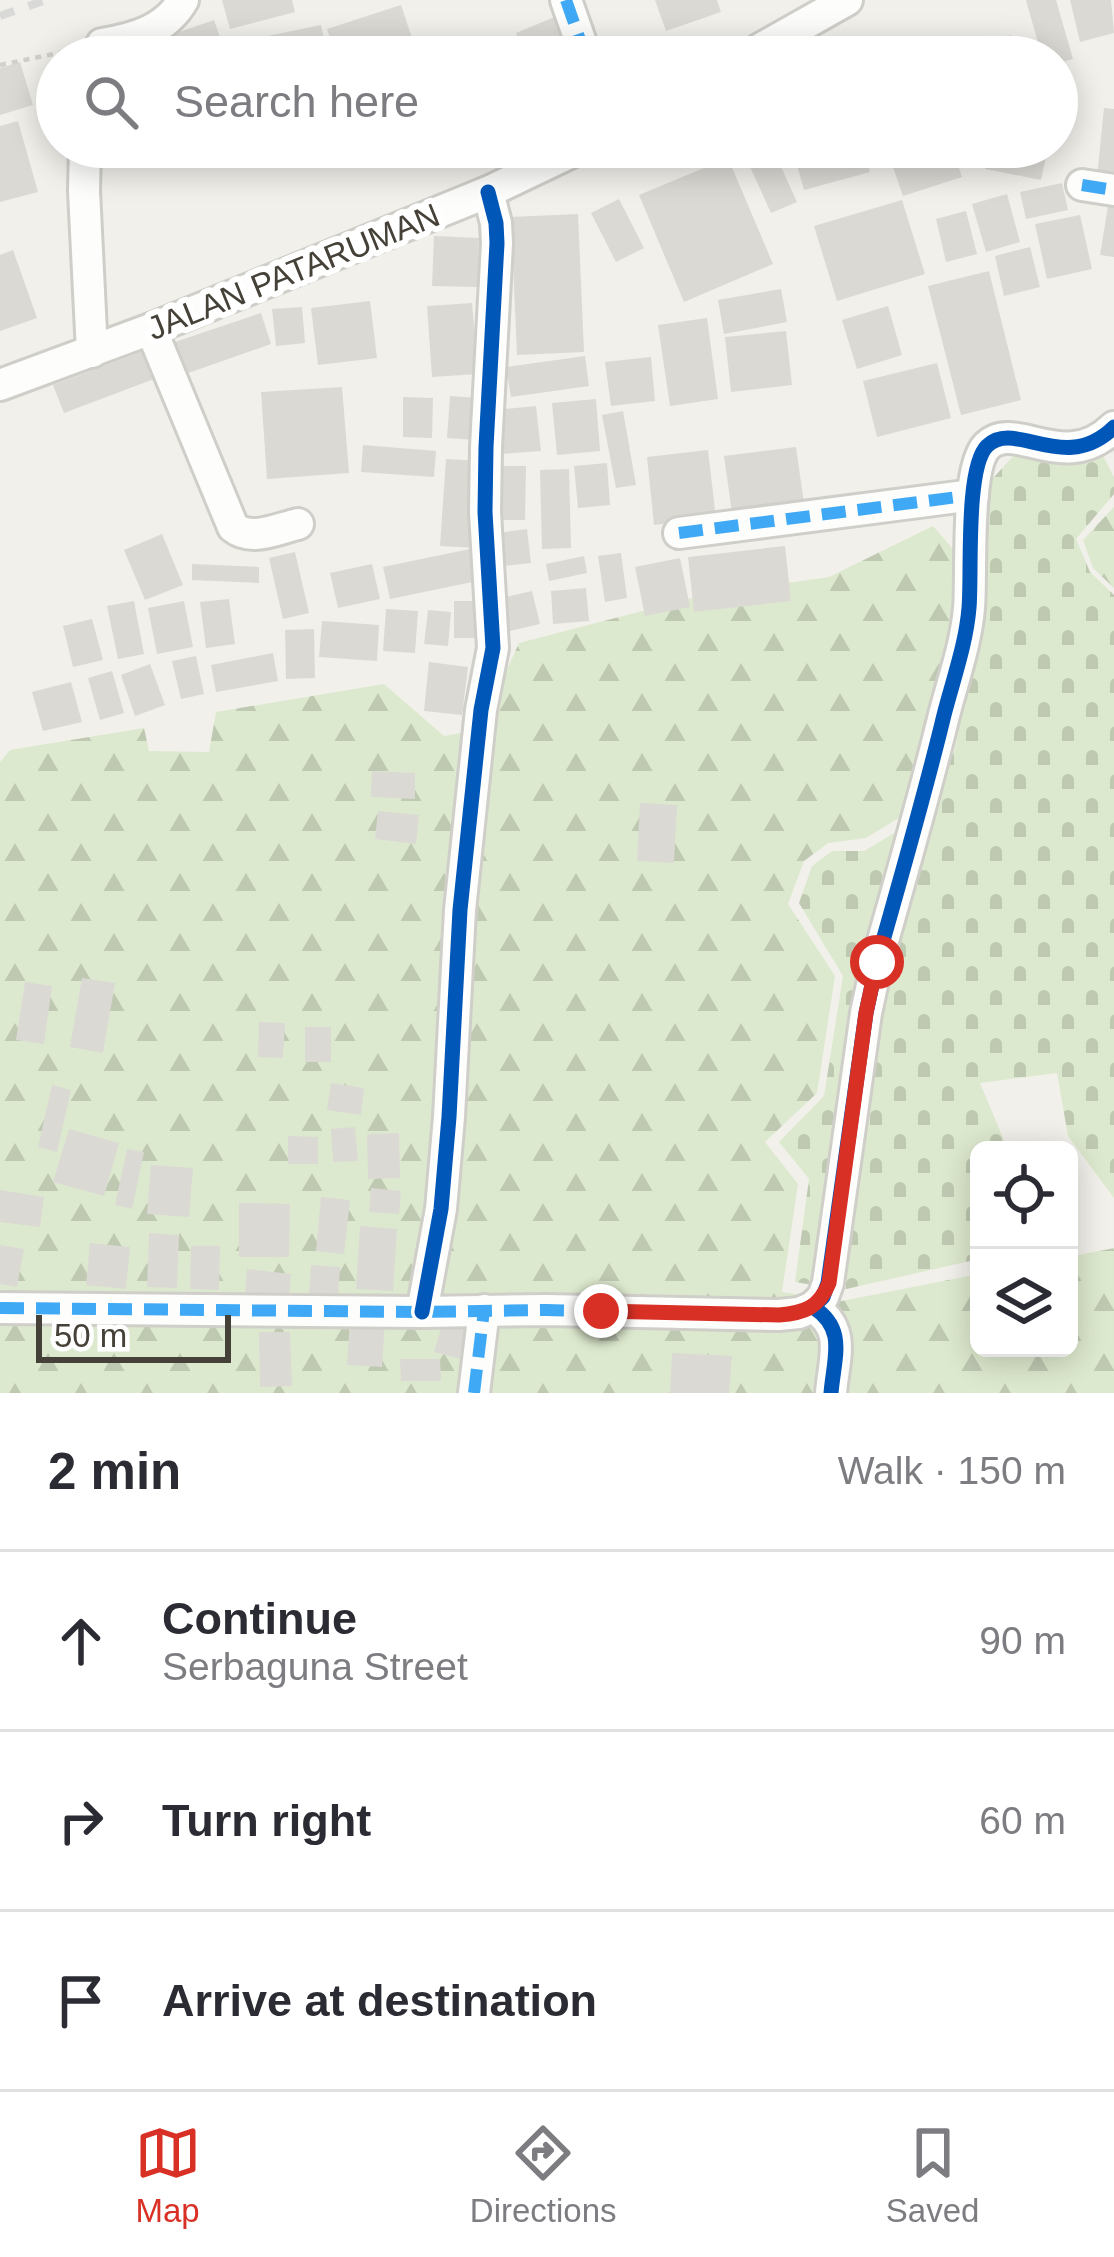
<!DOCTYPE html>
<meta charset="utf-8">
<style>
:root{--surface:#fff;--page:#f2f2f3;--text:#2b2b33;--muted:#7c7c81;--line:#e1e1e2;--accent:#d93025}
body{margin:0;font-family:Helvetica,sans-serif;background:var(--page);color:var(--text)}
.controls{position:absolute;right:36px;bottom:36px;display:grid;overflow:hidden;border-radius:18px;box-shadow:0 6px 30px #0003}
.controls button{width:108px;height:108px;display:grid;place-items:center;padding:0;border:0;border-bottom:3px solid var(--line);background:var(--surface);color:var(--text);font:60px sans-serif}
.scale{position:absolute;left:36px;bottom:30px;width:195px;box-sizing:border-box;padding-left:12px;border:6px solid #464138;border-top:0;font-size:33px;line-height:42px;white-space:nowrap;color:#464138;-webkit-text-stroke:9px #fff;paint-order:stroke}
.stop{position:absolute;width:36px;height:36px;margin:-27px;border:9px solid #d93025;border-radius:50%;background:#fff}
.stop.end{background:#d93025;border-color:#fff;box-shadow:0 3px 12px #0008}
.list{margin:0;padding:0;list-style:none}
h2{display:flex;justify-content:space-between;align-items:center;height:156px;margin:0;padding:0 48px;font-size:51px}
h2 small{font-size:39px;font-weight:400;color:var(--muted)}
.list li{display:grid;grid-template-columns:78px 1fr auto;gap:36px;align-items:center;box-sizing:border-box;height:180px;padding:0 48px;border-top:3px solid var(--line)}
.list b{display:block;font-size:45px;white-space:nowrap}
.list p{margin:0;font-size:39px;white-space:nowrap;color:var(--muted)}
.list em{font-size:39px;font-style:normal;color:var(--muted)}
.icon{flex:none;width:66px;height:66px;fill:none;stroke:currentColor;stroke-width:2;stroke-linecap:round;stroke-linejoin:round}
.map{position:relative;flex:none;width:1114px;height:1393px;overflow:hidden}
.search{position:absolute;background:var(--surface);box-shadow:0 6px 30px #0003;left:36px;right:36px;top:36px;height:132px;display:flex;align-items:center;gap:30px;box-sizing:border-box;padding:0 42px;border-radius:66px;color:var(--muted);font-size:45px}
.sheet{height:696px;background:var(--surface)}
nav{display:flex;justify-content:space-around;align-items:center;box-sizing:border-box;height:168px;border-top:3px solid var(--line);background:var(--surface);font-size:33px;color:var(--muted)}
nav a{display:grid;justify-items:center;gap:6px}
nav .on{color:var(--accent)}
.map>svg:first-child{display:block}
.forest{fill:url(#forest-firs)}
.cemetery{fill:url(#cemetery-stones)}
.building{fill:#dbd9d4}
.lines{fill:none;stroke-linecap:round;stroke-linejoin:round}
.minor-casing{stroke:#cfcec9;stroke-width:36}
.path{stroke:#d1d0cb;stroke-width:4.5;stroke-dasharray:6 6;stroke-linecap:butt}
.minor{stroke:#fdfdfc;stroke-width:30}
.rail{stroke:#d9d9d8;stroke-width:8;stroke-dasharray:15 15;stroke-linecap:butt}
.quiet{stroke:#3fa9f5;stroke-width:12;stroke-dasharray:24 12;stroke-linecap:butt}
.cycleway-casing{stroke:#fff;stroke-width:22}
.cycleway{stroke:#0057b8;stroke-width:15}
.route{stroke:#d93025;stroke-width:15}
.labels{text-anchor:middle;stroke-width:12;stroke-linejoin:round;paint-order:stroke}
.street-label{font-size:33px;fill:#464138;stroke:#fff}
</style>
<div class="map">
<svg width="1114" height="1393" viewBox="0 0 1114 1393">
<defs>
<pattern id="forest-firs" width="22" height="20" patternUnits="userSpaceOnUse" patternTransform="scale(3)"><rect width="22" height="20" fill="#dde9ce"/><path d="M5 1l3.5 6h-7zM16 11l3.5 6h-7z" fill="#bfc9b2"/></pattern>
<pattern id="cemetery-stones" width="16" height="16" patternUnits="userSpaceOnUse" patternTransform="scale(3)"><rect width="16" height="16" fill="#dde9ce"/><path d="M2 7V4a2 2 0 0 1 4 0v3zM10 15v-3a2 2 0 0 1 4 0v3z" fill="#bfc9b2"/></pattern>
</defs>
<rect width="100%" height="100%" fill="#f1f0eb"/>
<g class="forest">
<polygon points="1114,507 1114,588 1093,568 1083,540"/>
<polygon points="933,526 966,564 933,731 902,816 866,838 828,843 804,861 788,904 835,976 817,1093 765,1142 798,1184 782,1292 842,1301 979,1274 979,1348 1069,1348 1069,1257 1114,1248 1114,1393 0,1393 0,762 10,750 144,728 149,751 209,752 216,712 384,684 444,736 489,728 489,710 519,643 700,596 829,577"/>
</g>
<polygon class="cemetery" points="1019,450 1102,454 1114,477 1114,494 1076,539 1090,572 1114,595 1114,1198 1068,1136 1057,1073 980,1083 1008,1150 979,1150 979,1259 842,1290 795,1282 809,1179 779,1142 824,1096 843,976 799,903 812,866 832,851 864,851 908,825 954,752 975,655 962,512"/>
<g class="building">
<polygon points="222,0 292,0 295,12 230,29"/>
<polygon points="655,0 717,0 721,12 666,31"/>
<polygon points="1026,0 1056,0 1073,59 1057,63 1057,57 1042,57"/>
<polygon points="1070,0 1111,0 1114,33 1080,42"/>
<polygon points="401,5 414,44 374,57 336,57 327,29"/>
<polygon points="557,16 575,57 527,57 516,33"/>
<polygon points="214,20 227,57 159,57 153,41"/>
<polygon points="321,25 328,57 251,57 248,40"/>
<polygon points="1011,35 1020,57 955,57"/>
<polygon points="20,62 33,105 0,115 0,68"/>
<polygon points="1104,108 1114,109 1114,178 1097,177"/>
<polygon points="18,121 38,192 0,202 0,126"/>
<polygon points="741,147 772,147 797,202 771,213"/>
<polygon points="792,147 863,147 870,172 804,190"/>
<polygon points="886,147 952,147 962,177 903,196"/>
<polygon points="989,147 1048,147 1041,180 985,169"/>
<polygon points="728,158 773,264 684,302 639,195"/>
<polygon points="1062,183 1068,210 1026,219 1020,192"/>
<polygon points="1007,194 1020,242 986,252 972,204"/>
<polygon points="619,199 644,248 616,262 591,213"/>
<polygon points="902,200 925,274 837,301 814,226"/>
<polygon points="1108,206 1114,207 1114,257 1100,255"/>
<polygon points="966,211 977,254 946,262 936,219"/>
<polygon points="578,214 584,352 517,355 511,217"/>
<polygon points="1080,215 1092,269 1047,279 1035,224"/>
<polygon points="434,236 479,238 477,287 432,286"/>
<polygon points="1030,247 1040,287 1004,296 995,256"/>
<polygon points="13,250 37,318 0,331 0,255"/>
<polygon points="989,271 1021,400 961,415 928,286"/>
<polygon points="781,289 787,322 724,334 718,300"/>
<polygon points="370,301 377,358 318,365 311,308"/>
<polygon points="472,303 478,374 432,377 427,306"/>
<polygon points="888,306 902,355 857,369 842,320"/>
<polygon points="302,307 305,343 276,346 272,309"/>
<polygon points="261,313 271,344 174,378 163,346"/>
<polygon points="707,318 718,399 670,406 658,325"/>
<polygon points="786,331 792,385 731,392 725,337"/>
<polygon points="152,348 162,376 64,413 53,385"/>
<polygon points="585,356 589,386 511,397 506,367"/>
<polygon points="651,357 655,401 611,406 605,362"/>
<polygon points="937,363 951,418 877,437 863,381"/>
<polygon points="342,387 349,473 267,479 261,392"/>
<polygon points="450,396 478,398 475,440 447,438"/>
<polygon points="403,397 433,398 432,438 403,437"/>
<polygon points="596,399 600,451 557,455 552,403"/>
<polygon points="536,406 541,451 501,454 496,410"/>
<polygon points="623,411 636,485 616,488 602,415"/>
<polygon points="363,445 436,451 434,477 361,472"/>
<polygon points="796,447 805,510 733,520 724,456"/>
<polygon points="708,450 716,518 654,525 647,457"/>
<polygon points="446,459 481,461 476,548 440,546"/>
<polygon points="607,463 610,505 578,508 574,466"/>
<polygon points="496,466 526,466 525,520 496,520"/>
<polygon points="569,469 571,548 542,549 540,470"/>
<polygon points="527,529 531,563 502,566 498,533"/>
<polygon points="162,534 183,585 145,600 124,550"/>
<polygon points="785,546 791,601 694,612 688,557"/>
<polygon points="470,549 477,581 390,599 383,567"/>
<polygon points="295,552 309,613 283,619 269,558"/>
<polygon points="621,553 627,598 605,602 598,556"/>
<polygon points="584,556 587,573 549,581 546,564"/>
<polygon points="680,558 690,607 645,616 635,567"/>
<polygon points="192,564 259,567 259,583 192,580"/>
<polygon points="372,564 380,599 338,608 330,573"/>
<polygon points="586,588 589,621 553,624 551,591"/>
<polygon points="532,591 540,624 501,633 493,600"/>
<polygon points="229,599 235,644 206,648 200,602"/>
<polygon points="134,601 144,654 118,659 107,606"/>
<polygon points="184,601 193,647 157,654 148,608"/>
<polygon points="454,601 476,601 477,638 454,638"/>
<polygon points="386,609 418,611 415,653 383,651"/>
<polygon points="428,610 451,612 448,646 424,644"/>
<polygon points="92,619 103,660 73,667 63,626"/>
<polygon points="322,621 379,625 377,661 319,657"/>
<polygon points="314,629 315,678 286,679 285,630"/>
<polygon points="273,653 278,681 216,692 211,665"/>
<polygon points="196,656 204,694 181,699 172,661"/>
<polygon points="429,662 468,667 462,715 424,711"/>
<polygon points="150,664 165,705 135,716 121,675"/>
<polygon points="112,671 124,713 100,720 88,678"/>
<polygon points="71,682 82,722 43,731 32,692"/>
<polygon points="372,771 415,773 415,799 371,797"/>
<polygon points="640,803 677,805 674,863 637,861"/>
<polygon points="378,811 419,815 416,844 375,839"/>
<polygon points="82,978 115,983 103,1053 70,1047"/>
<polygon points="25,982 52,986 44,1044 16,1040"/>
<polygon points="259,1022 285,1023 283,1058 258,1057"/>
<rect x="305" y="1027" width="26" height="35"/>
<polygon points="331,1083 364,1088 361,1115 327,1110"/>
<polygon points="52,1085 71,1090 57,1152 38,1147"/>
<polygon points="355,1127 358,1161 333,1162 331,1129"/>
<polygon points="69,1129 119,1143 104,1196 53,1182"/>
<polygon points="399,1133 400,1178 368,1179 367,1134"/>
<polygon points="288,1136 318,1137 318,1164 288,1164"/>
<polygon points="127,1149 144,1152 132,1209 115,1205"/>
<polygon points="151,1165 193,1168 189,1217 147,1214"/>
<polygon points="371,1188 401,1191 399,1214 369,1212"/>
<polygon points="0,1190 44,1197 40,1227 0,1222"/>
<polygon points="321,1197 350,1200 344,1254 316,1251"/>
<polygon points="239,1203 290,1204 289,1257 239,1257"/>
<polygon points="360,1226 397,1229 393,1291 356,1289"/>
<polygon points="149,1233 179,1235 177,1288 147,1287"/>
<polygon points="90,1243 130,1247 126,1289 86,1285"/>
<polygon points="0,1245 24,1249 17,1287 0,1284"/>
<polygon points="191,1246 220,1246 219,1290 190,1289"/>
<polygon points="311,1265 340,1267 338,1298 309,1296"/>
<polygon points="247,1269 291,1274 289,1299 245,1295"/>
<polygon points="350,1319 385,1321 382,1367 347,1365"/>
<polygon points="444,1319 475,1327 465,1360 434,1352"/>
<polygon points="259,1332 290,1332 292,1386 260,1387"/>
<polygon points="672,1353 732,1356 729,1393 670,1393"/>
<polygon points="400,1359 440,1359 441,1381 401,1381"/>
</g>
<g class="lines">
<g class="minor-casing">
<g id="minor">
<polyline points="566,0 586,57"/>
<path d="M97 57 102 44C134 39 166 30 183 0"/>
<polyline points="746,57 847,0"/>
<polyline points="85,147 84,191 92,352"/>
<polyline points="1082,185 1114,190"/>
<path d="M151 329 233 527C251 542 277 529 298 524"/>
<polyline points="0,385 151,329 488,192 582,147"/>
<polyline points="679,533 973,495"/>
<polyline points="0,1308 422,1312 546,1310 779,1315 799,1313 813,1307"/>
<polyline points="422,1312 441,1209 449,1117 460,910 481,710 493,648 485,512 486,447 497,243 496,223 488,192"/>
<polyline points="474,1393 484,1310"/>
<path d="M831 1393C834 1357 847 1329 813 1307L823 1297 828 1283 866 1013 877 962C900 880 924 798 944 715 953 680 966 644 969 608 972 575 965 468 987 446 1015 418 1064 476 1114 427"/>
</g>
</g>
<polyline class="path" points="0,65 73,50"/>
<use href="#minor" class="minor"/>
<polyline class="rail" points="0,16 46,0"/>
<g class="quiet">
<polyline points="566,0 586,57"/>
<polyline points="1082,185 1114,190"/>
<polyline points="679,533 973,495"/>
<polyline points="0,1308 422,1312 546,1310 779,1315 799,1313 813,1307"/>
<polyline points="474,1393 484,1310"/>
</g>
<g class="cycleway-casing">
<g id="cycleway">
<polyline points="422,1312 441,1209 449,1117 460,910 481,710 493,648 485,512 486,447 497,243 496,223 488,192"/>
<path d="M831 1393C834 1357 847 1329 813 1307L823 1297 828 1283 866 1013 877 962C900 880 924 798 944 715 953 680 966 644 969 608 972 575 965 468 987 446 1015 418 1064 476 1114 427"/>
</g>
</g>
<use href="#cycleway" class="cycleway"/>
</g>
<g class="lines">
<path class="route" d="M601 1311 779 1315C804 1313 819 1308 829 1283L866 1013 877 962"/>
</g>
<g class="labels">
<g class="street-label">
<text transform="translate(293 271) rotate(-22)" y="12">JALAN PATARUMAN</text>
</g>
</g>
</svg>
<div class="controls">
<button><svg class="icon" aria-label="locate" viewBox="0 0 24 24"><circle cx="12" cy="12" r="6"/><path d="M12 2v4M12 18v4M2 12h4M18 12h4"/></svg></button>
<button><svg class="icon" aria-label="layers" viewBox="0 0 24 24"><path d="M12 4l9 5-9 5-9-5zM3 14l9 5 9-5"/></svg></button>
</div>
<div class="scale">50 m</div>
<div class="stop" style="left:877px;top:962px"></div>
<div class="stop end" style="left:601px;top:1311px"></div>
<div class="search"><svg class="icon" aria-label="search" viewBox="0 0 24 24"><circle cx="10" cy="10" r="6"/><path d="M15 15l6 6"/></svg>Search here</div>
</div>
<section class="sheet">
<h2>2 min<small>Walk · 150 m</small></h2>
<ul class="list">
<li><svg class="icon" aria-label="ahead" viewBox="0 0 24 24"><path d="M12 20V5M6 11l6-6 6 6"/></svg><div><b>Continue</b><p>Serbaguna Street</p></div><em>90 m</em></li>
<li><svg class="icon" aria-label="right" viewBox="0 0 24 24"><path d="M7 20v-9h11M14 6l5 5-5 5"/></svg><div><b>Turn right</b></div><em>60 m</em></li>
<li><svg class="icon" aria-label="arrive" viewBox="0 0 24 24"><path d="M6 21V4h12l-3 4 3 4H6"/></svg><div><b>Arrive at destination</b></div></li>
</ul>
</section>
<nav>
<a class="on"><svg class="icon" aria-label="map" viewBox="0 0 24 24"><path d="M3 6l6-2 6 2 6-2v14l-6 2-6-2-6 2zM9 4v14M15 6v14"/></svg>Map</a>
<a><svg class="icon" aria-label="directions" viewBox="0 0 24 24"><path d="M12 3l9 9-9 9-9-9zM9 14v-3h6M13 9l2 2-2 2"/></svg>Directions</a>
<a><svg class="icon" aria-label="saved" viewBox="0 0 24 24"><path d="M7 4h10v16l-5-4-5 4z"/></svg>Saved</a>
</nav>
